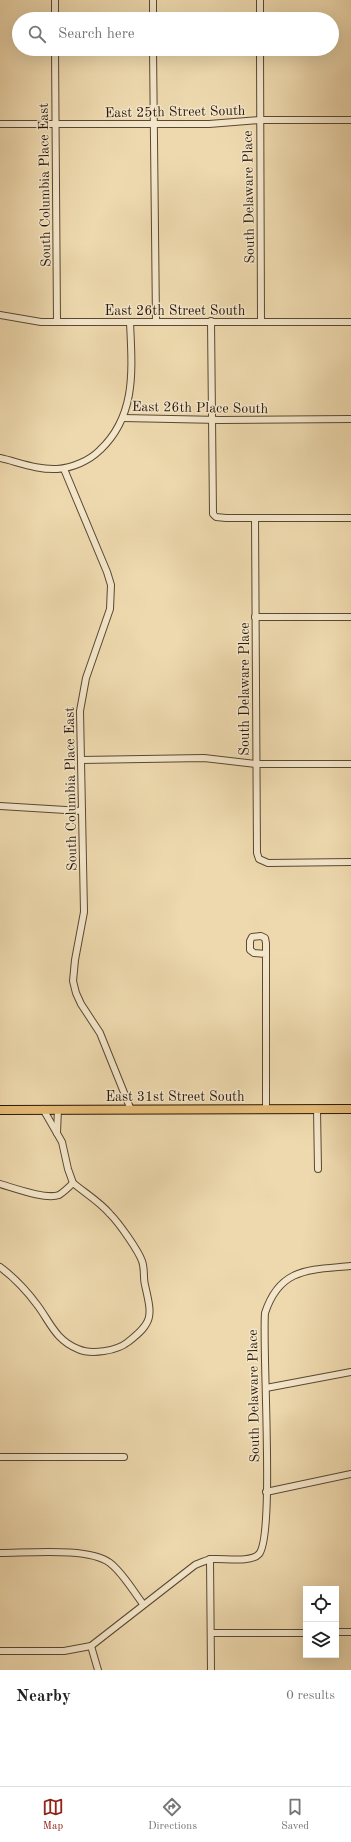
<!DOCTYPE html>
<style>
:root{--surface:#fff;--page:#f2f2f2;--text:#222;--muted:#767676;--line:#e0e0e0;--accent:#8f2418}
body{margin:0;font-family:"Old Standard TT",serif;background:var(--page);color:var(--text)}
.controls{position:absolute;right:12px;bottom:12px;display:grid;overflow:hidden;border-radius:0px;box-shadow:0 4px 16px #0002}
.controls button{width:36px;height:36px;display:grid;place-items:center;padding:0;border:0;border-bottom:1px solid var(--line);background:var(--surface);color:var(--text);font:20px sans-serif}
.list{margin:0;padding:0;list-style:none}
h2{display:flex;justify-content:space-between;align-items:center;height:52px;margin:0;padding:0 16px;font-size:17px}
h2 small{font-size:13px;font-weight:400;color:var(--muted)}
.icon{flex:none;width:22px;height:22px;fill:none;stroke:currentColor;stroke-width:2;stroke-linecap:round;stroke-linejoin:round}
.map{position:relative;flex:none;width:351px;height:1670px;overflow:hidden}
.search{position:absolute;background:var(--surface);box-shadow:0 4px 16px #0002;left:12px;right:12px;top:12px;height:44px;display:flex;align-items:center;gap:10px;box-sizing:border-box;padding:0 14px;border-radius:22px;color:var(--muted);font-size:15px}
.sheet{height:116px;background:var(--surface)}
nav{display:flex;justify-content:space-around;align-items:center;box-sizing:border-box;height:56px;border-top:1px solid var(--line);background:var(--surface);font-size:11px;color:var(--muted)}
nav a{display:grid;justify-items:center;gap:2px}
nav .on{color:var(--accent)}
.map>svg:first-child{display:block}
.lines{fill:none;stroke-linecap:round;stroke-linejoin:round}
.minor-casing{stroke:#594832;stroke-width:8}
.major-casing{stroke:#271709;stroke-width:10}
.minor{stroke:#f4e6ca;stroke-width:6}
.major{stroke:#e7bc77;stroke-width:8}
.labels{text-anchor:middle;stroke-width:3;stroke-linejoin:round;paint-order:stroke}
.street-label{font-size:14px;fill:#271709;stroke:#f4e6ca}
</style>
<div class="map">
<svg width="351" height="1670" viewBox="0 0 351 1670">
<rect width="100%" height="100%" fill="#eed9ae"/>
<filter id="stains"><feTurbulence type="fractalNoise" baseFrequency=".005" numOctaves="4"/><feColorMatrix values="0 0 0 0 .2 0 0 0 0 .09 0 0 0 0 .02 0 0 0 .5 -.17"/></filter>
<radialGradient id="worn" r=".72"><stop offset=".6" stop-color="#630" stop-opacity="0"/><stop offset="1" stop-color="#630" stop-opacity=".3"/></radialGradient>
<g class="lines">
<g class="minor-casing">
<g id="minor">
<polyline points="55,19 55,0"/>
<polyline points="153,19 153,0"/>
<polyline points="260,19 260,0"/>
<polyline points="55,49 57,322"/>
<polyline points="153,49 156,321"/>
<polyline points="260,49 261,322"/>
<polyline points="0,124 209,124 260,120 351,120"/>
<polyline points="0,315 41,322 351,322"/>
<polyline points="211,321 213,514 216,517 226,518 351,518"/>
<polyline points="123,418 220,420 351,419"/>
<path d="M0 458C18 462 37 470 57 469 72 468 89 461 100 450 137 415 132 369 130 322"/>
<polyline points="64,469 107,572 111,585 110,609 86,678 80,711 84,912 75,960 73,981 76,993 81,1004 100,1033 131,1110"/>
<polyline points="255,518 257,853 259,859 268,863 351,862"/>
<polyline points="255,617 351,617"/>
<polyline points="81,760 204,758 256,764 351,764"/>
<polyline points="0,806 82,811"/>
<polyline points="266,954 254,953 250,950 250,941 252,937 261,936 265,938 266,943 266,1109"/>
<polyline points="43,1109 62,1142 68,1169 73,1183"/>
<polyline points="317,1109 318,1169"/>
<polyline points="57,1133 58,1109"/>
<path d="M0 1184C14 1188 46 1200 59 1195 64 1192 69 1187 73 1183 85 1193 100 1202 110 1214 119 1223 138 1250 142 1261 145 1269 143 1278 145 1285 152 1316 154 1322 128 1342 117 1351 91 1355 78 1349 56 1340 51 1324 38 1306 27 1291 15 1278 0 1267"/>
<polyline points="266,1388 351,1372"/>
<polyline points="0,1457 124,1457"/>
<polyline points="266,1492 351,1474"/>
<path d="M0 1553C28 1553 89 1547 110 1563 123 1573 133 1591 143 1604"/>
<polyline points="210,1559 211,1670"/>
<polyline points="336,1632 351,1632"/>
<polyline points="211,1633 306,1633"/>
<polyline points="91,1646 98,1670"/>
<path d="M0 1651H64L91 1646 195 1565C200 1563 206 1560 212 1559 224 1558 251 1563 259 1554 275 1536 262 1349 265 1313 280 1267 310 1270 351 1266"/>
</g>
</g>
<g class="major-casing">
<polyline id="major" points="0,1110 351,1109"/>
</g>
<use href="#minor" class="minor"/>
<use href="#major" class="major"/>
</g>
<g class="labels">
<g class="street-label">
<text transform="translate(175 111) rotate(-1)" y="5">East 25th Street South</text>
<text transform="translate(44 185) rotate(-91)" y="5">South Columbia Place East</text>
<text transform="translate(248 197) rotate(-91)" y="5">South Delaware Place</text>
<text x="175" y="315">East 26th Street South</text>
<text transform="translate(200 407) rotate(1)" y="5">East 26th Place South</text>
<text transform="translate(244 689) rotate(-90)" y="5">South Delaware Place</text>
<text transform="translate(70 789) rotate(-91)" y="5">South Columbia Place East</text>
<text x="175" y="1101">East 31st Street South</text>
<text transform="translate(253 1396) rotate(-91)" y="5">South Delaware Place</text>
</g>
</g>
<rect width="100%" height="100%" filter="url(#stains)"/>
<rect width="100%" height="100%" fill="url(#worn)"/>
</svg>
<div class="controls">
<button><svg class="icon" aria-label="locate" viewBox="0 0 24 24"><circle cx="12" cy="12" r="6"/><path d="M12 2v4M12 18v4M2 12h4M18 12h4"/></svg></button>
<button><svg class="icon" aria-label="layers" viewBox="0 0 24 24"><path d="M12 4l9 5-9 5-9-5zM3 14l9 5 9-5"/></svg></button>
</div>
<div class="search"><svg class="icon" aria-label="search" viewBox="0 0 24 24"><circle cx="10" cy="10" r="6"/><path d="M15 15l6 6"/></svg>Search here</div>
</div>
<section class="sheet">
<h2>Nearby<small>0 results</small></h2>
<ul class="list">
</ul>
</section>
<nav>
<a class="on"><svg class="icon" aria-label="map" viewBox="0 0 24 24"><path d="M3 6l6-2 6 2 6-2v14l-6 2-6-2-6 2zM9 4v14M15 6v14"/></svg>Map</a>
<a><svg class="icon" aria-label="directions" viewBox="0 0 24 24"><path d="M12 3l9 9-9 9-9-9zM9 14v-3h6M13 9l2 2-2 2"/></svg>Directions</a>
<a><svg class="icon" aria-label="saved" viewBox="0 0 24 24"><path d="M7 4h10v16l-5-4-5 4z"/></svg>Saved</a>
</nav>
